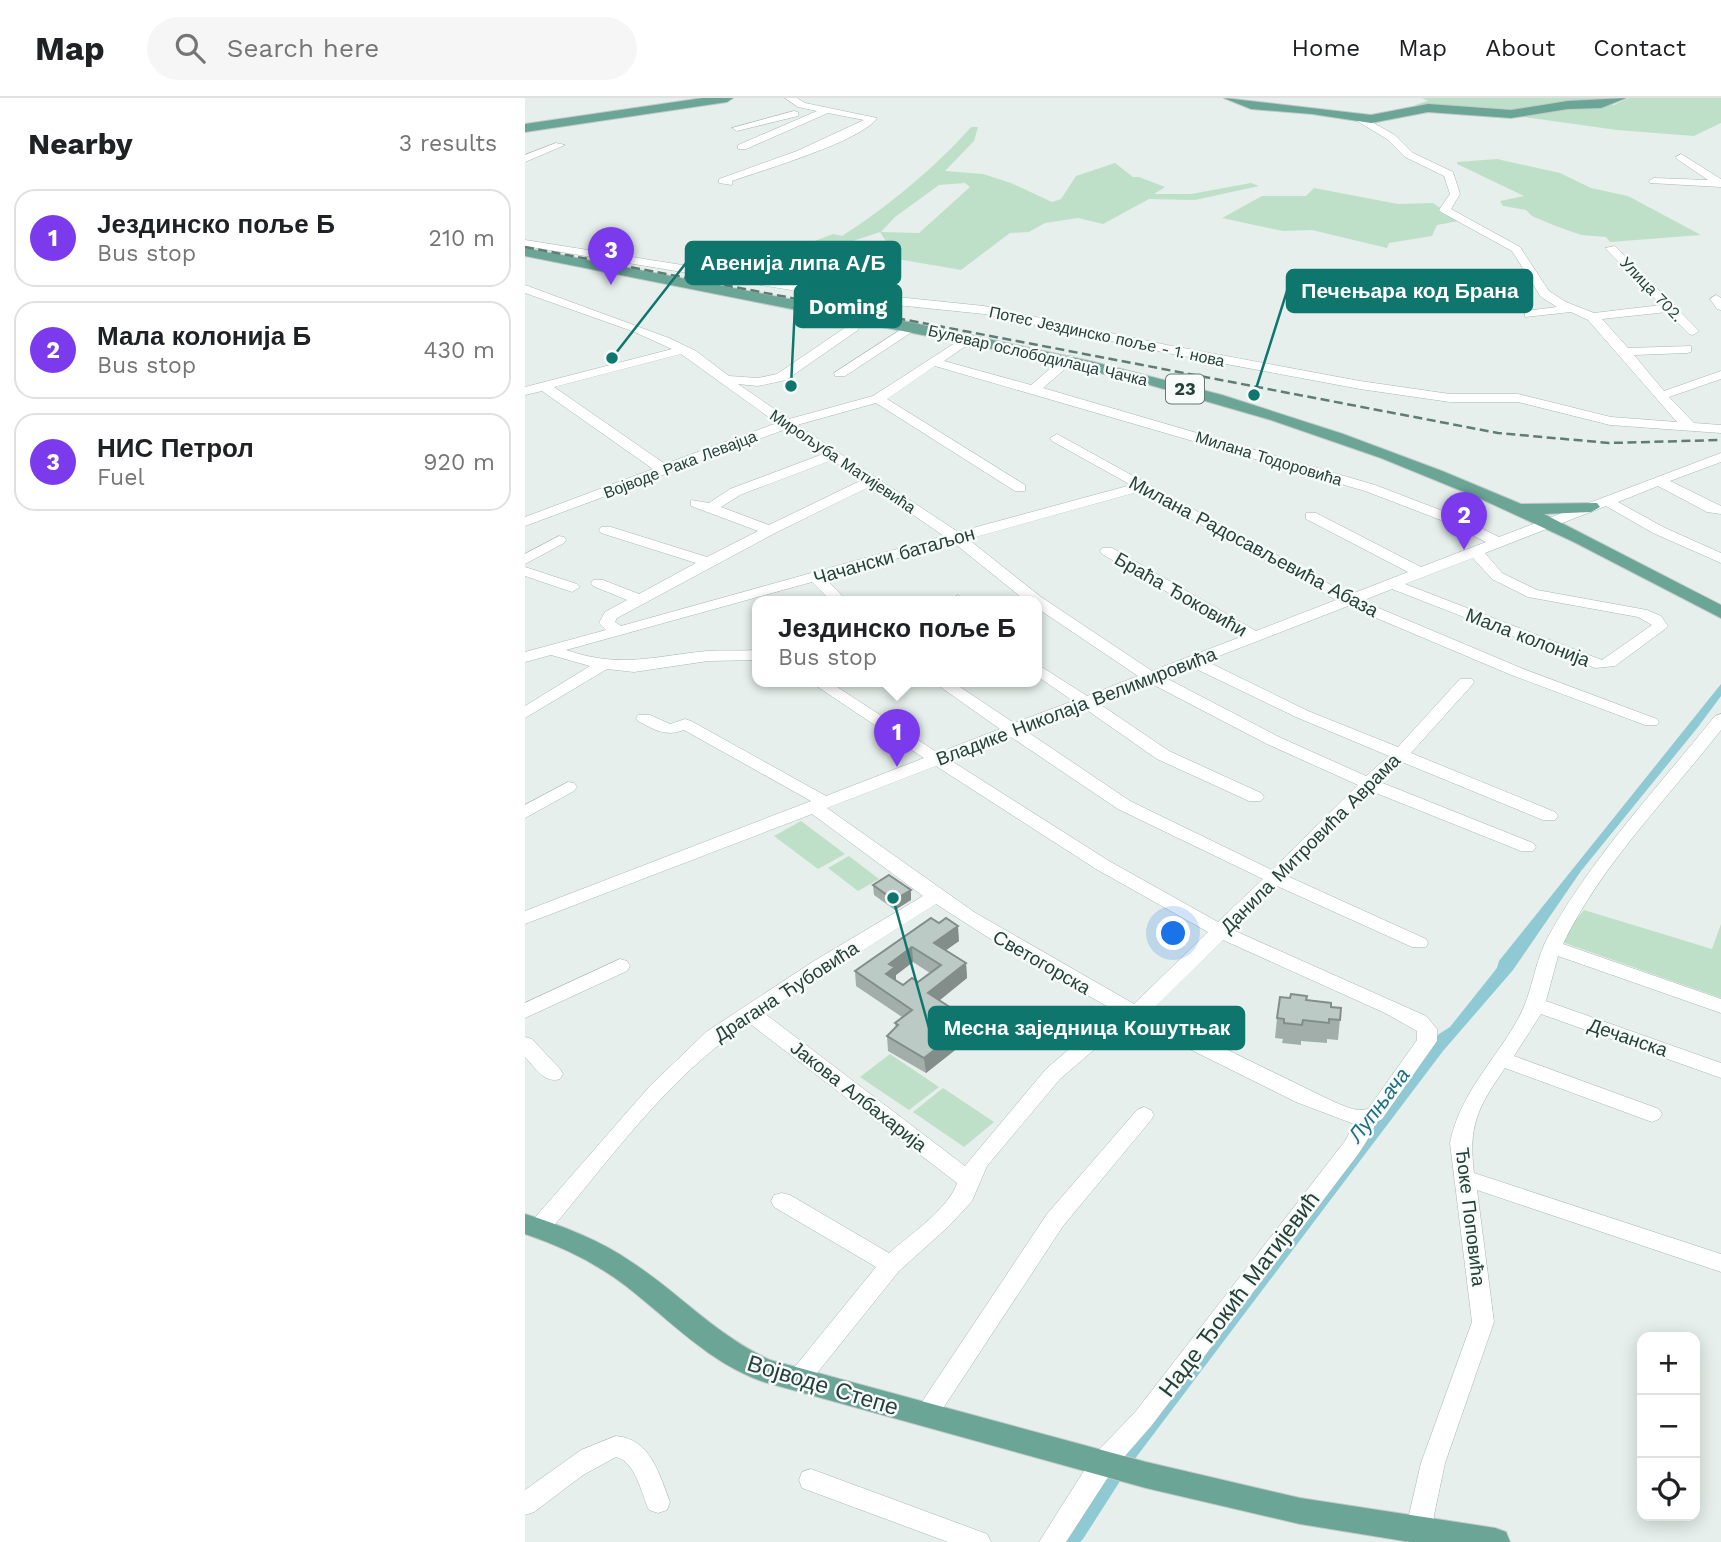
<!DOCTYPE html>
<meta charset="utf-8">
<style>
:root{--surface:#fff;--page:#f6f6f6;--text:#202124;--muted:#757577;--line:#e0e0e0;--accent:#7c3aed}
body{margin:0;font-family:"Work Sans",sans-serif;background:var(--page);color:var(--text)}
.controls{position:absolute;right:21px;bottom:21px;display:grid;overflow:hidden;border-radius:14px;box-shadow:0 4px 18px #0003}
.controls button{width:63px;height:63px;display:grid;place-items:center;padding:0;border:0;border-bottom:2px solid var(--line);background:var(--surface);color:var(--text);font:35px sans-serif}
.you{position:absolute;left:649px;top:836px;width:24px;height:24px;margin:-18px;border:5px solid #fff;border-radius:50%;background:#1a73e8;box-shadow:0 0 0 10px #1a73e833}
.badge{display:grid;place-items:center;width:46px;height:46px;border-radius:50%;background:var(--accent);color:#fff;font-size:23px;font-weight:700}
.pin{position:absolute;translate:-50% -58px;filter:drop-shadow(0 2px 4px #0008)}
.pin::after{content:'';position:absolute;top:37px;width:24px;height:21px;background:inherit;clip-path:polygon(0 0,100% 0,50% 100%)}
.popup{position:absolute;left:227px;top:498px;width:290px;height:91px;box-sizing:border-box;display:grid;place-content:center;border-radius:14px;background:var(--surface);filter:drop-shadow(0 2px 5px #0005);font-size:23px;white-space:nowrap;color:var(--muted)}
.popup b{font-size:26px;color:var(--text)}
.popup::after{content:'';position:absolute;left:50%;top:100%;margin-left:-14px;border:14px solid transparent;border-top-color:var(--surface)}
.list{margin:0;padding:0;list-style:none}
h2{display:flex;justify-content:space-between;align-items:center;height:91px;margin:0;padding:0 28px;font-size:30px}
h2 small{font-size:23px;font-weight:400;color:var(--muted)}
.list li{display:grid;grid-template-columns:46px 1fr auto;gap:21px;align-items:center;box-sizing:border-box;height:98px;margin:0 14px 14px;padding:0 14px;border:2px solid var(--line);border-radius:21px}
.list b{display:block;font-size:26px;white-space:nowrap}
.list p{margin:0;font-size:23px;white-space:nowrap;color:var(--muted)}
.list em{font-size:23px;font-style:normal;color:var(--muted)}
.icon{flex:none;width:38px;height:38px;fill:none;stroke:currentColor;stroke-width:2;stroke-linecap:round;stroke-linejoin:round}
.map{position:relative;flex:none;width:1196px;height:1444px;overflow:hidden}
header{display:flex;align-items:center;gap:42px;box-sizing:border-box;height:98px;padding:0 35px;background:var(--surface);border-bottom:2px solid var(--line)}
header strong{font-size:33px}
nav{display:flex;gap:38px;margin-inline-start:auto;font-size:24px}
.search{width:490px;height:63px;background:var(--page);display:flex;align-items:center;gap:18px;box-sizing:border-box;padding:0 24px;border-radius:38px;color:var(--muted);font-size:26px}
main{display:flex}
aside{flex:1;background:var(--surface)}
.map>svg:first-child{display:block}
.green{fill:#bfe0c8;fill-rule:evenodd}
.water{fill:#8ec9d4}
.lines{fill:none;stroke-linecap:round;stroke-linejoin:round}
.minor-casing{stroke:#a8b8b2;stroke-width:1}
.major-casing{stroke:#c2cac8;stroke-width:2}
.minor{fill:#fff;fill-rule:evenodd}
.major{fill:#6aa596;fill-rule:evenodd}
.rail{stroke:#5f7d75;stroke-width:2.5;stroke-dasharray:9 4.5;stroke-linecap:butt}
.wall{fill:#a1aea9;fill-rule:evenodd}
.shaded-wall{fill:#838d89}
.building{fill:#bbcac4;stroke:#838d89;stroke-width:2;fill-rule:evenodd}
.labels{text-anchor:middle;stroke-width:5;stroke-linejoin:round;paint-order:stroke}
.far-street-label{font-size:16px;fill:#24423a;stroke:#f7fbf9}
.shield{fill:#f7fbf9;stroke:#637a73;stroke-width:2}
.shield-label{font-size:18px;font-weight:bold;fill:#24423a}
.street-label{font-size:19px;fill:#24423a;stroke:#f7fbf9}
.water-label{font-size:21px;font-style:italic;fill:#1c6f80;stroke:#f7fbf9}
.near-street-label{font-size:23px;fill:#24423a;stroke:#f7fbf9}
.leader{fill:none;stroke:#0f766e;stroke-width:2.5}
.callout-dot{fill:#0f766e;stroke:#f7fbf9;stroke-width:2.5}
.callout{fill:#0f766e;stroke:#0f766e;stroke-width:2.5}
.callout-label{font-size:21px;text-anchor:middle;font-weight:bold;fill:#fff}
</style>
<header>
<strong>Map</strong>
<div class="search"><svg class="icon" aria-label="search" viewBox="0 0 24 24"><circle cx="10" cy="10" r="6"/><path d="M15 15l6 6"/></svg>Search here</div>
<nav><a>Home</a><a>Map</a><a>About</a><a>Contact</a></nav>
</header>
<main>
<aside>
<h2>Nearby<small>3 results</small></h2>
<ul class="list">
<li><span class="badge">1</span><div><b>Јездинско поље Б</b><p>Bus stop</p></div><em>210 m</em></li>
<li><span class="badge">2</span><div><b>Мала колонија Б</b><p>Bus stop</p></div><em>430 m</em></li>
<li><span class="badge">3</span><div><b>НИС Петрол</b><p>Fuel</p></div><em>920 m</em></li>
</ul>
</aside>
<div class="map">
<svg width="1196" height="1444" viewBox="0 0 1196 1444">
<rect width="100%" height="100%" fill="#e6efeb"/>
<g class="green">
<polygon points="897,0 1081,0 990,13 890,7 903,3"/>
<polygon points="1104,0 1196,0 1196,25 1169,38 1092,32 991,18 1047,9 1089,7"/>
<path d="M446 29H453L449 43 420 73 458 76 486 85 527 104 536 101 551 78 590 65 608 79H614L640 89 629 96H666L726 85 734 88 670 102 624 101 578 126 553 120 520 125 504 134 485 135 436 172 372 161 355 134 319 146 273 171 250 179 297 149 287 144 308 136 317 138C361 110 412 68 446 29ZM440 85 445 89 394 135 356 134 370 119 414 87Z"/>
<polygon points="972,61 1035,75 1066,90 1103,98 1176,137 1085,144 1081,139 1056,137 1028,127 1007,118 1001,112 978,108 975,103 999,98 932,66 932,64"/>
<polygon points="789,90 873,106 908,105 934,123 912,127 907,138 864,145 862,150 787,132 758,133 697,120 737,98 781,98"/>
<polygon points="276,723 320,756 293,771 249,738"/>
<polygon points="324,758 354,781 333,793 303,770"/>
<polygon points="1059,812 1187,851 1196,826 1196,900 1034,843"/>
<polygon points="365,956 414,989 384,1012 335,979"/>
<polygon points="418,990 469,1024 439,1049 388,1014"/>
</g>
<polygon class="water" points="1196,586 1196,598 1173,629 1056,773 988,872 918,953 606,1366 558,1441 555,1444 532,1444 799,1093 914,936 925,929 972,870 974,863"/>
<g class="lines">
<g class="minor-casing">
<g id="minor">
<path d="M260 0H272L280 5 352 20C337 43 238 72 207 83V87L194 85V81L272 53 339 22 303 15 221 51H213V47L292 13 273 9Z"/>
<polygon points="269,13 273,14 273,18 212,33 207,30"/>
<polygon points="836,18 870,37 888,55 928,74 935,96 926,111 995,149 1024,193 1041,204 1069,215 1136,207 1080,150 1090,148 1174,233 1168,237 1164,236 1142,214 1077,221 1103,250 1166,248 1166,254 1162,255 1109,257 1139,293 1196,273 1196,281 1144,299 1169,325 1196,327 1196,335 1085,327 993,304 925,304 835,291 642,255 459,216 333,203 0,148 0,142 333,195 459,208 642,247 835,283 925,296 993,296 1086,319 1152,324 1063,222 1046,214 1000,219 1000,213 1032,209 1016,199 987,153 916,114 914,112 925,96 919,78 880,59 862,41 832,23 832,19"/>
<polygon points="31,45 40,47 0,64 0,57"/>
<polygon points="1156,56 1196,81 1196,89 1125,85 1124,83 1129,80 1183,82 1152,61 1151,59"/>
<path d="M0 187 144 240 171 253 204 278 233 280 252 276 324 227 326 215H334L338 221 333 232 261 282 233 288 213 286 264 321 348 298 444 236 448 237V243L419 263 506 287 540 258H548V264L518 290 850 387 931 418 974 439 1196 355V364L1145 383 1196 408V416L1182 414 1133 388 1093 404 1138 429 1196 455V465L1128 435 1081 408 960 455 977 475 1012 492 1122 512 1136 518 1143 528 1140 531 1090 568 1070 570 867 491 837 503 996 570 1132 621 1134 624 1132 627H1120L984 576 823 508 681 563 783 613 873 649 935 581H947L949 584 947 587 886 655 1030 714 1033 718 1030 722H1018L877 664 855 684 1008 745 1011 749 1008 753H996L846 693 762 778 901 841 903 845 901 849H887L752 788 708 832 901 918 912 931V943L857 1021 850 1025 848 1033 834 1055 627 1327 587 1373 541 1444H514L569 1357 611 1313 820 1043 829 1026 771 1004 612 925 571 950 535 981 462 1068 447 1103 424 1128 374 1173 280 1290 272 1293 264 1290 260 1283 264 1276 351 1169 249 1109 246 1103 249 1097 257 1095 265 1097 364 1155C384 1138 425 1109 432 1085L224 925C143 978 84 1063 22 1136L14 1139 6 1136 3 1130 6 1124 124 989 181 934 289 863 398 798 287 716 0 826V813L286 703 159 632C140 639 130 632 113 623L111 620 113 617H125L145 626 160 621 166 623 301 698 399 660 284 583H303L413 655 475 631 407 583H426L489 625 548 603 512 578V566L562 598 613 578 512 510V503H501L429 445 300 480 322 503H306L287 484 41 552C97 571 128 558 182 553 199 552 216 553 232 552V562L183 563 109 574 82 571 0 620V608L65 568 26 557 0 564V554L81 532 74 525 80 514 102 502 68 488 66 485 68 482H78L114 496 171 465 76 435 74 432 76 429H86L182 459 233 433 166 408V402L184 405 205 391 298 356 261 331 0 428V419L128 371 17 293 0 297V289L147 251 107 233 0 195ZM156 256 252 325 140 366 29 289ZM410 268 840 393 921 424 961 444 896 469 791 415H781V421L883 474 824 497 532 336 525 340 527 343 606 387 433 434 272 327 351 305 490 393H500V387L362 301ZM307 362 337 382 244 427 196 409 215 397ZM346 388 419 438 96 528 90 524 92 520 250 435ZM616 393 811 502 731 533 587 450H577L575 453 577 456 718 538 627 573 516 499 443 441ZM948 460 967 481 1003 499 1113 519 1127 527 1077 562 880 486ZM667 569 771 619 864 658 841 678 754 639 639 579ZM625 585 742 646 833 687 747 772 605 703 501 633 559 610 632 661 724 703H736L739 699 736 695 644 653 573 605ZM486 639 593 711 738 781 693 824 584 763 425 662ZM411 668 571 771 683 834 609 906 449 814 302 710ZM411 806 489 856 596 916 557 940 521 971 440 1068 239 915ZM698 842 860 915 892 933V942L843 1011C830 1015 815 1006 803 1001L625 914Z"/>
<polygon points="1191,197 1196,200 1196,212 1192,211 1185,201"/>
<polygon points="386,225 392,229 390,232 320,278 310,278 309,275"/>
<polygon points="34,438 39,439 41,442 39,445 0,466 0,456"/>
<polygon points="0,469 52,486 55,489 47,494 0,478"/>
<polygon points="433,497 441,502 425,503"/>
<path d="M1196 616V632C1142 701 1076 767 1038 846L1196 901V915L1033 858 1021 903 1196 965V980L1016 916 989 958 1134 1011 1137 1016 1134 1021 1127 1024 980 970C953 1009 943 1027 949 1075L1196 1156V1174L952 1092 969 1224 920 1365 909 1417 908 1444H882L884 1417 896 1365 947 1224 925 1045C935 995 969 964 993 921 1008 895 1009 863 1024 837 1069 757 1133 689 1190 618Z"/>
<polygon points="43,684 49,685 52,689 49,693 0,720 0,707"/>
<polygon points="95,861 102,863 105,868 102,873 0,920 0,905"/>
<path d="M0 939 7 941 35 971 38 976 35 981C19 986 10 969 0 959Z"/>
<polygon points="619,1009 626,1012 629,1017 626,1022 538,1128 409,1324 401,1327 393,1324 389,1317 393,1310 522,1116 612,1012"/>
<path d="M91 1338C126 1341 134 1376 145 1404L142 1412 133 1415 124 1412C116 1395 111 1364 91 1359L58 1377 9 1414 0 1417V1392L56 1352Z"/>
<polygon points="286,1371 462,1436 466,1444 423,1444 277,1390 274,1382 277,1374"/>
</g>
</g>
<g class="major-casing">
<g id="major">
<polygon points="178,0 208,0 202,4 0,34 0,26"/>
<polygon points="699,0 846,17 903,6 986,12 1043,3 1101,0 1076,10 1043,11 986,20 903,14 846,25 787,16 726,11"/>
<polygon points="0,150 384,224 569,264 697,297 818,336 917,373 996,406 1072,405 1075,409 1066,414 1019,416 1196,507 1196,520 1049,444 954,400 856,360 746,322 625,287 508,259 0,158"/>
<path d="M0 1116C38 1128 75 1142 108 1165 155 1196 192 1238 245 1262L621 1364 775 1400 970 1430 981 1434 985 1444H885L775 1426 621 1390 239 1284C184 1265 146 1223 101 1188 71 1165 36 1148 0 1136Z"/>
</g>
</g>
<use href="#minor" class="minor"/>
<use href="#major" class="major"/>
<polyline class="rail" points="0,149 973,335 1084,345 1196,342"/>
</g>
<g class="wall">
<polygon points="348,787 386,802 370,812 349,797"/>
<path d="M406 820 434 843 421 852 441 865 442 880 415 902 434 915 435 929 438 930 439 945 401 975 363 953 362 938 371 929 370 925 377 919 331 888 330 873ZM388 864 405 875 393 884 378 887 371 883V877Z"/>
<polygon points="781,902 806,909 816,910 813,942 802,941 802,945 776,943 776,947 757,945 758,941 750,940 752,920"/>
</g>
<g class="shaded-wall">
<polygon points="386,792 386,802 370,812 369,802"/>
<polygon points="433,828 434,843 410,860 409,845"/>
<polygon points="387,849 388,864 371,877 371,884 361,876 364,866"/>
<polygon points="441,865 442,880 405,910 403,895"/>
<polygon points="434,915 436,930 425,922"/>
<polygon points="438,930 439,945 401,975 399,960"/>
</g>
<g class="building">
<polygon points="364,777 386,792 369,802 348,787"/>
<path d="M406 820 414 825 421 820 433 828 409 845 441 865 403 895 434 915 425 922 438 930 399 960 362 938 373 927 370 925 387 912 330 873ZM387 849 416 867 393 884 387 880 378 887 361 876 370 869 364 866Z"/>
<polygon points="766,896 782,898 781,902 806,905 806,909 816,910 815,922 804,921 804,925 778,922 777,927 759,925 759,921 752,920 755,899 765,900"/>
</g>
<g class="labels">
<g class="far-street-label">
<text transform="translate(1127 191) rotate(46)" y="6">Улица 702.</text>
<text transform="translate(582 238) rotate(12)" y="6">Потес Јездинско поље - 1. нова</text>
<text transform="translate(513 257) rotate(13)" y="6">Булевар ослободилаца Чачка</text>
<text transform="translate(744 360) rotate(17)" y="6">Милана Тодоровића</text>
<text transform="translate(318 363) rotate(34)" y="6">Мирољуба Матијевића</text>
<text transform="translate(155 366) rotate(-21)" y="6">Војводе Рака Левајца</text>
</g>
<rect class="shield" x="641" y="276.5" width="38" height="29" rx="5"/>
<g class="shield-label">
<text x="660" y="297">23</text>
</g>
<g class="street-label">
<text transform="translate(729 448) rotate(28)" y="7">Милана Радосављевића Абаза</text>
<text transform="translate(369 457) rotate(-16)" y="7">Чачански батаљон</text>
<text transform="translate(656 496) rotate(30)" y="7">Браћа Ђоковићи</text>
<text transform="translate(1003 539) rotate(21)" y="7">Мала колонија</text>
<text transform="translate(551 608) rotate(-21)" y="7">Владике Николаја Велимировића</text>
<text transform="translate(785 745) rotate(-45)" y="7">Данила Митровића Аврама</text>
<text transform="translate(517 864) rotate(30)" y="7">Светогорска</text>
<text transform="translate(261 893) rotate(-33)" y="7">Драгана Ћубовића</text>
<text transform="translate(1103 939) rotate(19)" y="7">Дечанска</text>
<text transform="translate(334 998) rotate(38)" y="7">Јакова Албахарија</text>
<text transform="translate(946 1119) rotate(83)" y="7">Ђоке Поповића</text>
</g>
<g class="water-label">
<text transform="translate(854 1007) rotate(-53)" y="7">Лупњача</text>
</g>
<g class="near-street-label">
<text transform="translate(714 1196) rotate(-53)" y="8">Наде Ђокић Матијевић</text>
<text transform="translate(298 1287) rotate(17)" y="8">Војводе Степе</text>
</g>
</g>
<path class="leader" d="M87 260L161 165M729 297L762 193M266 288L270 208M368 800L404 930"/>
<g class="callout-dot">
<circle cx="87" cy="260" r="7"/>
<circle cx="729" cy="297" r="7"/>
<circle cx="266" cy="288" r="7"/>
<circle cx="368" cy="800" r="7"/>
</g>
<g class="callout">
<rect x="161" y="144" width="214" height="42" rx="7"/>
<rect x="762" y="172" width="245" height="42" rx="7"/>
<rect x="270" y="187" width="106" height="42" rx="7"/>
<rect x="404" y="909" width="315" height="42" rx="7"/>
</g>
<g class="callout-label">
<text x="268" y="172">Авенија липа А/Б</text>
<text x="885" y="200">Печењара код Брана</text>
<text x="323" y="216">Doming</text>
<text x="562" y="937">Месна заједница Кошутњак</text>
</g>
</svg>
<div class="controls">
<button>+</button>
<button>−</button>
<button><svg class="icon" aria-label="locate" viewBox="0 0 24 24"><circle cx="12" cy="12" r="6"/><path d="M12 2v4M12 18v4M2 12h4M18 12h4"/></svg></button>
</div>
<div class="you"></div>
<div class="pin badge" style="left:372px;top:669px">1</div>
<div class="popup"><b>Јездинско поље Б</b>Bus stop</div>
<div class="pin badge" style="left:939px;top:452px">2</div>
<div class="pin badge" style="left:86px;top:187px">3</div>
</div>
</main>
